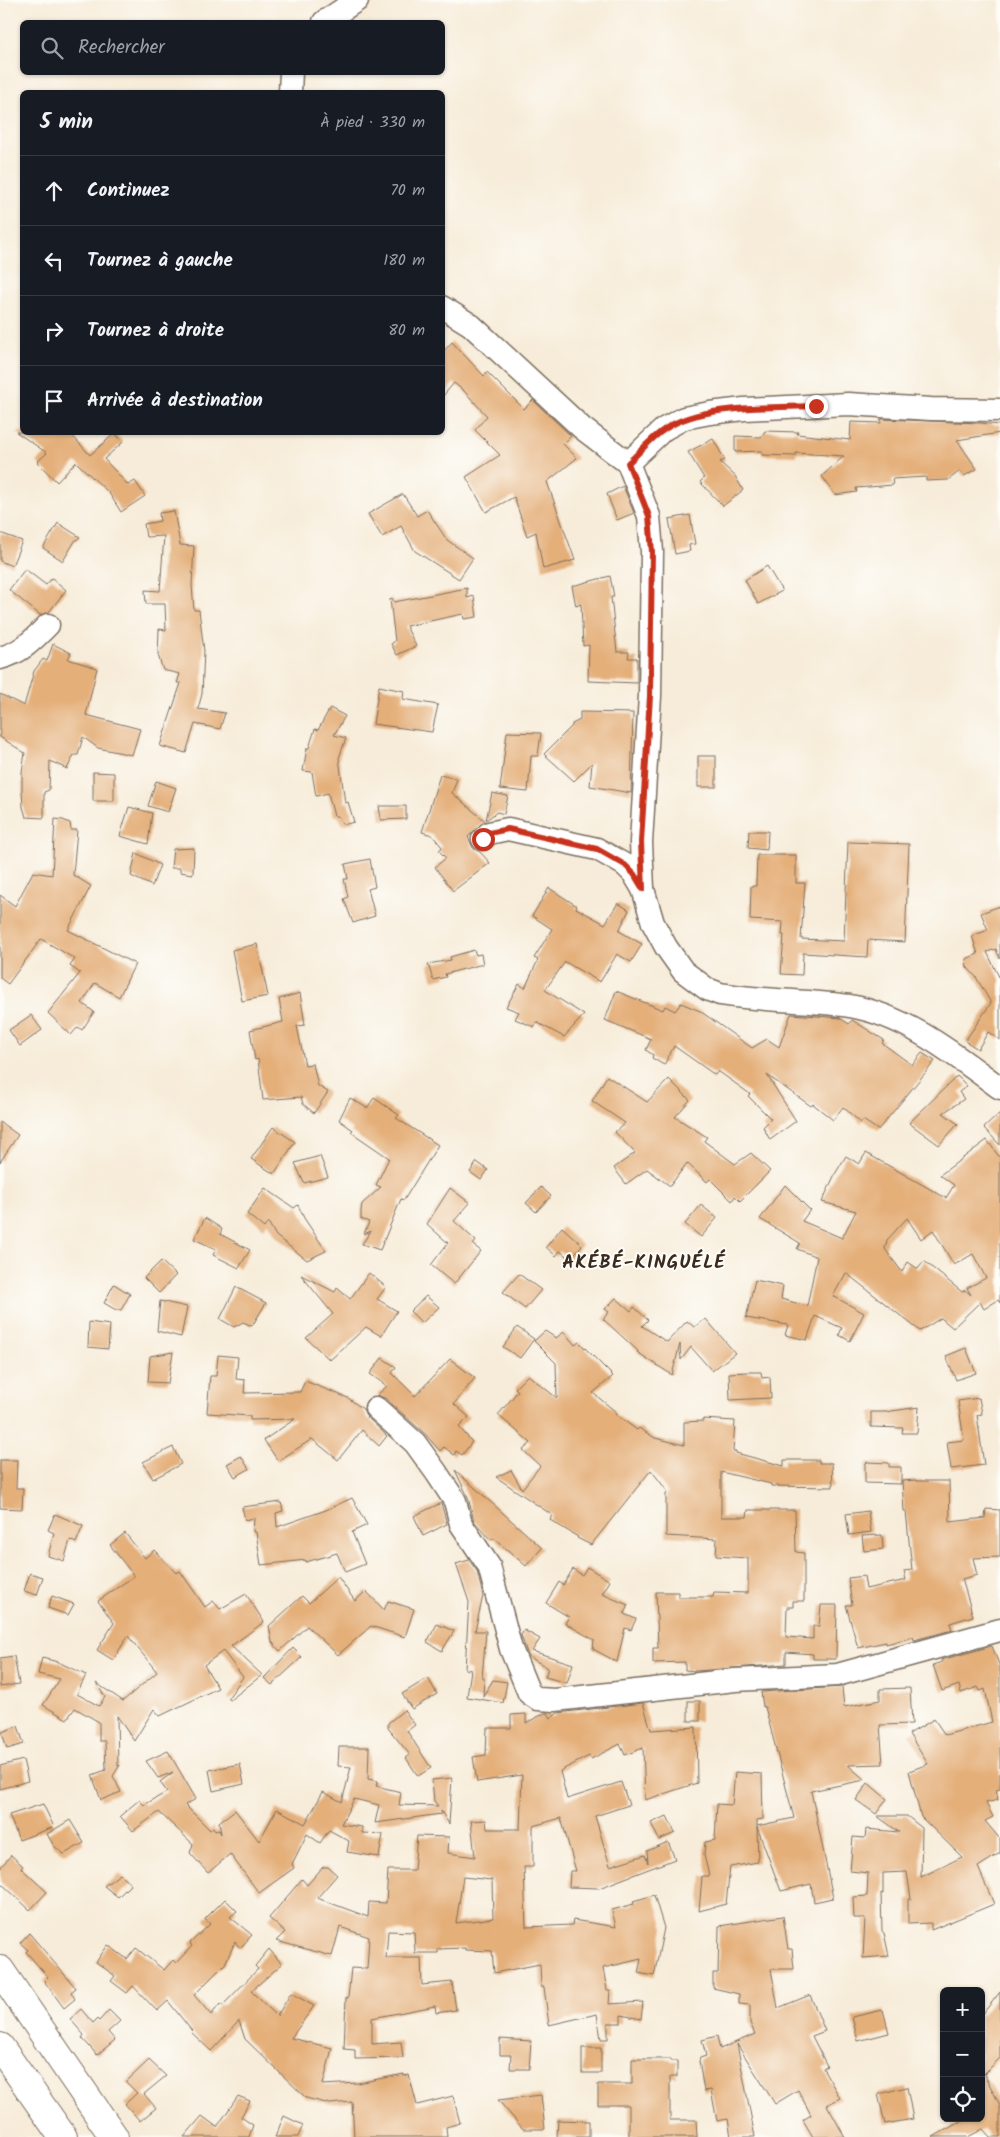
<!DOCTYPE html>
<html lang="fr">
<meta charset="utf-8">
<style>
:root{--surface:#171b24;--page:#20242c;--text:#f1f3f6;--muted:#9ea1a6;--line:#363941}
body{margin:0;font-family:Kalam,sans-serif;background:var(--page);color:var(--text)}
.controls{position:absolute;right:15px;bottom:15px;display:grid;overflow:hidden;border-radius:8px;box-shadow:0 1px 4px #0004}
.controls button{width:45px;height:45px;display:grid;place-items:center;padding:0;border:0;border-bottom:1px solid var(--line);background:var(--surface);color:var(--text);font:25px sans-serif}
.stop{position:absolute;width:15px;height:15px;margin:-11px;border:4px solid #c8321e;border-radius:50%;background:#fff}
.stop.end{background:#c8321e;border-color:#fff;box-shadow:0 1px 5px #0008}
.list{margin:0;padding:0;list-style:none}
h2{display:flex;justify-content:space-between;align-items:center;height:65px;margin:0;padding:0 20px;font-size:21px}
h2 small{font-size:16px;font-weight:400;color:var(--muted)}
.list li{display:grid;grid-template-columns:32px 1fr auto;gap:15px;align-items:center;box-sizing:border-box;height:70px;padding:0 20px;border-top:1px solid var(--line)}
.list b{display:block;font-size:19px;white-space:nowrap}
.list em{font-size:16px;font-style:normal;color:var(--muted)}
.icon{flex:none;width:28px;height:28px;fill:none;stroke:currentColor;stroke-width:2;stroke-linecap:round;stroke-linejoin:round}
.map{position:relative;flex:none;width:1000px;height:2137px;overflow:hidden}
.search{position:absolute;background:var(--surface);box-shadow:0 1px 4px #0004;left:20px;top:20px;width:425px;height:55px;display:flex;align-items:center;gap:12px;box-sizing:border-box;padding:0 18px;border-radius:8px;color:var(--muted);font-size:19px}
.panel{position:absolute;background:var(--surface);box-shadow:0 1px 4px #0004;left:20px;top:90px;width:425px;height:345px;border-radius:8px}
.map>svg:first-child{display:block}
.building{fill:#e4af79;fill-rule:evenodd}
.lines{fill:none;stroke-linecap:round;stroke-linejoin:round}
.minor-casing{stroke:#7d6e5f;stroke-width:25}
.highway-casing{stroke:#7d6e5f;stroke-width:30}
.minor{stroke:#fff;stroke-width:22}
.highway{stroke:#fff;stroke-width:28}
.route{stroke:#c8321e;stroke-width:6}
.labels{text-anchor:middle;stroke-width:4;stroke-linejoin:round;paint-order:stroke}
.district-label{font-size:19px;font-weight:bold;letter-spacing:1px;fill:#3b2a1e;stroke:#fdfcf7}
</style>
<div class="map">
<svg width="1000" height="2137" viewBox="0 0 1000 2137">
<rect width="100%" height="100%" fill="#fdfcf7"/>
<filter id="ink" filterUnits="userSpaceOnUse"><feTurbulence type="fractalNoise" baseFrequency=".02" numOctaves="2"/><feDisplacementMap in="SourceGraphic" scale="10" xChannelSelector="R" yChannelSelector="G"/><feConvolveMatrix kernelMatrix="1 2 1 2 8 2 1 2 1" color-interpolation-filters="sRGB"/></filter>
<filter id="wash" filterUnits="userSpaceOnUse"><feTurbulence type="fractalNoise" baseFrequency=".0096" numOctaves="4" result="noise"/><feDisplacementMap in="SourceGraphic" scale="20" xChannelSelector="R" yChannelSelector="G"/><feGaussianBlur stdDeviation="1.12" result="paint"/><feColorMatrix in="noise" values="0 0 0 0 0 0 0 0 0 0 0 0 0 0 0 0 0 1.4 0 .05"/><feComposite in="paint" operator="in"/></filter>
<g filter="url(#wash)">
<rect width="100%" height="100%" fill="#f7ecd9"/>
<g id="blocks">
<g class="building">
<polygon points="452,342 484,376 487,372 524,409 533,400 571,436 563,444 577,458 547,482 575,560 543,569 536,532 527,536 514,497 486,512 466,477 500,455 475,430 487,416 464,391 454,383 442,397 442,353"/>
<polygon points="881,419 980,423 1000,425 1000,433 957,440 977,469 964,476 960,471 948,480 926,481 926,477 892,479 893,485 856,488 857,492 835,495 822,476 844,456 796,453 796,456 762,455 762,451 735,452 735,436 761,437 765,431 798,432 797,434 850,440 851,422 881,423"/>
<polygon points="16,432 69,432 90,455 115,433 123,442 104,459 128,485 135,481 145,496 121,512 109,493 76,462 57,482 37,462 47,453"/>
<polygon points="713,439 725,460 720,462 735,476 743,490 723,506 700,482 704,478 688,452"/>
<polygon points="623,486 634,513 617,520 607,494"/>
<polygon points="403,494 417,516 427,510 447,540 473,558 459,579 415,551 401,526 382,537 368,514"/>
<polygon points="174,511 180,545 194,546 192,585 194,610 199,610 204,651 202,694 198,709 225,713 220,729 195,724 186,753 160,746 181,683 177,683 180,674 163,670 158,655 159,629 166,630 165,604 146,604 145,590 160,591 164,536 146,537 144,524 160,521 159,513"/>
<polygon points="690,515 695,544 689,545 690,551 675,554 669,519"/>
<polygon points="58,523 80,537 75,541 63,561 43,548"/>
<polygon points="0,533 22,541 12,566 0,561"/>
<polygon points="767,566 782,591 758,604 745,580"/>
<polygon points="25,569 46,585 52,578 66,590 49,612 40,615 9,590"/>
<polygon points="610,576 614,597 611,597 617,652 629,652 628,658 637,658 637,683 588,681 589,645 583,646 581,604 576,606 572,586"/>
<polygon points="467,588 467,598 474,596 477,617 464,619 463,614 406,626 416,646 397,655 391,644 395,641 390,599 392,598 394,602"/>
<polygon points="53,644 71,653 68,659 97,668 86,715 140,729 132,755 98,748 83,737 78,755 74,755 67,769 50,761 49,790 44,792 44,818 26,817 23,807 22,790 22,772 25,753 0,737 0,694 24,706 34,671 43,659 47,661"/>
<polygon points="379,686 404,691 403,699 438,705 432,732 373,724"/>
<polygon points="330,708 345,716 334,735 346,738 339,758 345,803 348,802 354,822 343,825 338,816 334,816 328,793 316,796 312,772 303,771 307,748 309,748 315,729 318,730"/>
<polygon points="580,712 633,713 631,793 590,786 592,763 574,781 544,754 572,726 572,724 580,720"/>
<polygon points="507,732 541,733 538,756 531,756 528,792 500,789"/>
<rect x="698" y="756" width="18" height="31"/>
<polygon points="93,772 114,773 114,801 93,801"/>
<polygon points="440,775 457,779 452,793 485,821 468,837 473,848 480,852 490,863 453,891 435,867 446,858 439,851 442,847 432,835 422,832"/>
<polygon points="156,781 176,788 168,812 148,806"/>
<polygon points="492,793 508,796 504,814 497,812 486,820"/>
<polygon points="379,806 406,806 406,819 381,820"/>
<polygon points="129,807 152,813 148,844 120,836"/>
<polygon points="55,819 63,820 70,823 71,830 77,830 73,875 91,886 68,930 135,964 119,997 95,983 82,1003 94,1012 82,1030 78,1027 71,1035 48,1013 80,973 70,966 75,959 41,939 8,984 0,978 0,895 15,906 33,872 52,875"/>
<polygon points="749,831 768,831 767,850 748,848"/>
<polygon points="848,842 909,844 905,942 868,940 867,957 803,953 802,975 781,974 784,935 782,935 783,922 750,920 751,886 756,886 757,855 796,855 796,883 805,883 801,939 844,941"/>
<polygon points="194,848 193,874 180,872 180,868 171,868 173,849"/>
<polygon points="136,853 160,865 152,886 131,876"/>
<polygon points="370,859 375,887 368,889 375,916 353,923 344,899 348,897 344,879 348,879 345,864"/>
<polygon points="549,888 577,906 576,908 605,924 618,903 629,910 619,931 642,944 631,962 617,954 600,982 565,962 545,990 584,1015 564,1037 536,1022 534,1027 515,1019 519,1012 506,1007 519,984 525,988 538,960 534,958 552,929 532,916"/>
<polygon points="1000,906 1000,959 996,949 987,952 1000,979 1000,1040 988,1032 978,1049 965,1041 991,1003 976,977 967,967 966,959 978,954 972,936 988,930 981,913"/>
<polygon points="257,944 268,996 242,1001 232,950"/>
<polygon points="474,950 476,955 481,954 483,964 445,974 446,977 433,980 428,964 451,960 450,957"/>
<polygon points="616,991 663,1010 665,1006 675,1011 681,1003 700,1011 752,1048 767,1039 779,1047 791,1014 817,1016 840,1018 849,1024 852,1020 884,1040 882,1043 912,1065 922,1053 935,1061 878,1130 863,1120 861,1123 843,1107 833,1120 813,1104 811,1106 767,1075 796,1121 770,1140 763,1127 771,1119 748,1096 750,1094 718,1071 715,1075 674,1046 664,1065 652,1058 653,1055 646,1050 651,1039 605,1020"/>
<polygon points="300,993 305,1025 297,1026 305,1065 313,1064 318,1086 328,1092 314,1113 303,1104 301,1097 263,1100 258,1059 255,1060 250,1030 283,1022 279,999"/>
<polygon points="31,1015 42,1030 20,1046 9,1030"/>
<polygon points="607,1076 647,1102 669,1079 690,1100 675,1117 707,1137 704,1141 735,1164 751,1153 770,1171 740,1201 735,1196 732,1201 710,1179 707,1182 687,1163 670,1186 647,1169 626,1184 614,1168 635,1153 615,1132 625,1123 592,1101"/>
<polygon points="957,1076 967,1086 959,1092 964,1099 943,1113 958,1124 939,1145 909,1123"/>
<polygon points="350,1098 367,1108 374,1098 399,1115 396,1118 438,1145 404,1200 401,1199 380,1250 362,1244 371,1231 364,1234 369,1222 361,1219 361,1211 362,1204 381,1187 376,1185 389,1158 351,1132 353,1130 339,1120"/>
<polygon points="1000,1113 1000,1145 984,1128"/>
<polygon points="0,1122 18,1135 0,1162"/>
<polygon points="273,1127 295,1142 274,1174 251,1159"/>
<path d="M987 1140 1000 1158V1303L998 1300 984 1309 980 1302 953 1328 941 1318 920 1331 846 1273 833 1296 864 1313 850 1341 839 1335 842 1328 815 1316 807 1340 785 1335 788 1325 746 1318 755 1280 783 1286 781 1299 807 1306 817 1257 797 1249 800 1243 760 1219 785 1185 810 1210 802 1221 842 1238 856 1211 822 1202 835 1174 846 1156 859 1164 866 1153 946 1198 954 1185 940 1175ZM907 1218 921 1239 933 1230 954 1265 973 1254 986 1278 967 1288 971 1295 965 1290 962 1292 924 1261 918 1269 908 1262 902 1272 885 1249 887 1240Z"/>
<polygon points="320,1156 328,1177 304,1183 295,1163"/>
<polygon points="477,1162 488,1170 481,1180 470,1172"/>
<polygon points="541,1187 551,1196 536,1212 526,1203"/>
<polygon points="265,1188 294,1208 298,1205 304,1218 326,1251 307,1260 276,1236 268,1222 264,1228 247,1214"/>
<polygon points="450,1188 470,1203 454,1221 476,1241 473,1245 481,1251 454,1284 431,1265 448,1243 427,1224"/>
<polygon points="701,1205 717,1218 701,1237 685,1224"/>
<polygon points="205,1218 222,1229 220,1234 250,1250 239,1268 213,1255 216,1249 194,1239"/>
<polygon points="562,1227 582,1245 570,1259 560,1251 556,1256 546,1247"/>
<polygon points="161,1261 176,1275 159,1293 144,1278"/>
<polygon points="369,1273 386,1287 377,1299 397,1311 381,1336 366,1327 330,1360 306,1338 333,1314 301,1275 335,1292 337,1288 350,1299"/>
<polygon points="519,1274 541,1290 525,1309 503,1292"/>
<polygon points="114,1284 130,1294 121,1310 116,1310 104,1303"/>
<polygon points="236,1287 266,1303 252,1326 243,1322 234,1327 220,1319"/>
<polygon points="426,1296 439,1307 422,1323 410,1311"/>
<polygon points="616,1298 631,1311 634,1307 648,1320 642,1326 667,1342 687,1321 694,1327 706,1319 735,1353 712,1371 691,1347 681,1360 680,1344 672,1375 637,1352 638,1351 603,1319 609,1312 605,1309"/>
<polygon points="160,1301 187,1307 181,1337 157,1331"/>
<polygon points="89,1322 110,1325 108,1349 88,1347"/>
<polygon points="517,1327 534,1339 520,1358 503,1347"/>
<polygon points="545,1331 556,1338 564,1332 575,1345 579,1342 613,1376 593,1393 616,1412 615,1414 637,1430 639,1428 655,1438 684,1445 684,1422 703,1421 703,1419 735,1421 733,1451 736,1451 736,1453 784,1466 784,1460 819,1460 819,1463 832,1463 833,1487 771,1486 771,1484 721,1472 721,1517 747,1517 748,1510 795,1510 796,1552 804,1553 804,1601 793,1601 793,1607 787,1607 786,1637 813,1639 813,1626 819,1626 821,1605 837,1605 836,1659 813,1659 813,1654 786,1652 786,1664 696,1671 685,1670 685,1662 653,1663 653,1648 658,1648 656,1592 678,1592 678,1597 713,1597 714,1592 748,1593 748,1558 716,1556 717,1539 666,1536 666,1494 668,1492 651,1470 591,1545 577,1538 578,1537 550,1520 552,1515 496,1477 511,1470 522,1489 540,1466 523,1450 531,1443 498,1415 518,1391 515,1388 528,1375 557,1398 556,1363 534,1341"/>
<polygon points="966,1348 976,1373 956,1380 946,1356"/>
<polygon points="173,1352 168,1383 148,1382 150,1356"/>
<polygon points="218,1355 238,1357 236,1379 245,1380 244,1393 300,1392 305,1381 348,1398 363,1409 367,1417 387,1436 379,1446 362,1430 338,1460 312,1439 278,1461 264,1440 295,1419 250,1420 250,1416 207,1413 210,1376 216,1376"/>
<polygon points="382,1358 396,1367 392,1373 415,1396 450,1359 475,1378 454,1404 469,1417 459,1427 472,1442 462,1455 456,1451 454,1455 444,1447 440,1451 424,1433 385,1398 377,1395 387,1386 370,1374"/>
<polygon points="748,1372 761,1372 762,1378 770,1377 771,1398 730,1400 729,1373"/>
<polygon points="979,1398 982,1414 977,1415 984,1465 951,1469 947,1442 964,1440 958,1401"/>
<polygon points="919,1407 917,1433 902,1433 903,1428 871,1427 871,1412 885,1412"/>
<polygon points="173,1447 181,1464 153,1479 143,1462"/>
<polygon points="241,1456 249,1469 235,1477 227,1464"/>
<polygon points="0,1460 17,1460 16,1488 23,1488 22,1509 0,1508"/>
<polygon points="867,1462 889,1463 889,1467 901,1467 901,1484 865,1483 865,1464"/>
<polygon points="455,1470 542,1548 526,1566 495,1539 490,1539 474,1521 468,1497"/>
<polygon points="916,1480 916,1481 949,1481 950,1522 985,1518 986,1509 1000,1510 1000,1557 973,1558 977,1575 962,1579 973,1616 950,1623 952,1630 914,1640 913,1637 886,1644 886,1642 858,1648 846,1605 852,1605 848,1578 864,1576 866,1589 906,1580 904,1571 912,1570 906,1511 904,1511 902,1481"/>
<polygon points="352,1498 367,1525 352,1532 365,1564 345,1572 337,1553 306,1562 306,1560 261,1565 256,1532 253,1532 254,1518 245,1520 242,1507 281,1502 283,1511 276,1513 277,1527 326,1510"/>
<polygon points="441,1503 447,1524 423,1536 414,1516"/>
<polygon points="868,1511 871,1532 849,1535 846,1514"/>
<polygon points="55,1514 83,1526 76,1543 70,1540 64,1561 48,1556 54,1533 48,1530"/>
<polygon points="125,1533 145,1558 154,1550 176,1573 180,1571 205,1607 213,1601 220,1609 246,1594 264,1622 231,1646 262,1675 230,1700 228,1698 243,1677 223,1651 204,1665 218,1688 160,1716 154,1709 134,1741 117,1716 118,1766 120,1765 113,1776 121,1792 101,1800 92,1775 106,1770 105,1741 99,1741 99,1722 75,1708 67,1719 43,1705 60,1679 38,1674 42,1658 58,1662 86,1675 77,1694 99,1706 105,1697 96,1683 123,1701 157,1672 128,1636 113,1660 97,1650 114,1623 98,1601 134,1576 110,1545"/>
<polygon points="882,1535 883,1549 864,1551 862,1536"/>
<polygon points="469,1560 477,1571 483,1596 475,1631 486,1631 482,1678 484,1678 483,1696 493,1680 507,1682 503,1703 467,1697 471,1670 465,1669 469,1602 456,1564"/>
<polygon points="587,1567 610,1581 602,1594 628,1605 624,1614 636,1619 631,1630 625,1628 617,1662 593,1649 594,1640 565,1623 569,1617 546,1603 559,1582 563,1585 573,1569 582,1575"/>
<polygon points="30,1573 43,1577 37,1595 24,1591"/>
<polygon points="338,1577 355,1601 366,1591 384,1610 388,1601 414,1609 405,1637 371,1626 338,1655 307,1626 280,1651 272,1642 269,1626 302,1596 309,1603"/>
<polygon points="52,1596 74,1604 68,1615 48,1608"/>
<polygon points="437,1624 454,1631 442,1651 427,1642"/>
<polygon points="524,1630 540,1639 532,1651 573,1664 567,1683 545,1677 548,1668 528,1656 521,1635"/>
<polygon points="992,1646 1000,1667 1000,1789 996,1790 998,1800 986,1803 993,1817 985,1821 1000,1839 1000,1853 978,1867 994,1904 931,1930 931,1923 908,1924 908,1899 911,1899 907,1872 883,1873 883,1894 881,1893 882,1931 884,1933 889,1956 863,1958 865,1918 854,1918 853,1897 867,1896 868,1873 850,1871 853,1837 865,1838 866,1829 899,1832 877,1816 907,1816 922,1828 921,1877 962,1857 921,1817 909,1771 928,1764 909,1734 934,1719 945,1735 992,1722 985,1689 980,1691 978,1687 961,1693 959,1685 942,1691 933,1665 942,1662 941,1660"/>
<polygon points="293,1648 302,1657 272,1685 264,1678"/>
<polygon points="14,1656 19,1684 0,1687 0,1658"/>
<polygon points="428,1678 437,1694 412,1709 402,1694"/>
<polygon points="842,1687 844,1707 880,1700 880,1689 910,1688 912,1724 880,1725 883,1764 848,1765 865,1780 811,1791 833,1898 814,1902 811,1884 781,1891 757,1827 758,1862 730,1867 726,1904 699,1911 702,1876 709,1876 704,1855 705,1842 715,1840 717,1804 732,1805 735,1772 762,1774 763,1819 757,1820 757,1826 794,1818 765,1707 763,1707 761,1692"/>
<rect x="688" y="1701" width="12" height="20"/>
<path d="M643 1703 651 1730 696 1727 697 1783 645 1800 643 1748 625 1755 620 1744 591 1759 589 1756 560 1771 567 1799 621 1782 629 1805 595 1816 610 1866 645 1855 648 1863 647 1851 668 1842 675 1859 599 1888 569 1887 570 1871H576L561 1818 533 1826V1867H524L526 1927 572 1925 573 1920 616 1927 612 1910 634 1904 633 1901 654 1895 664 1928 654 1976 638 1973 641 1959 603 1968 607 1990H610L609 2004 643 2002 641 2019 621 2015V2023H608V2039H601L597 2014 549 2025 544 1987H541L540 1964 494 1973 492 1951 465 1950V1948L438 1949V1953H415L414 1932 388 1931 386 1958H421L422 1985 452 1982 456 2010 436 2013 435 2006 372 2018V2044L401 2042 403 2058 355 2059V2050L344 2049 346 1998H348L351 1968 367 1969 369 1937 340 1927 332 1956 276 1941 285 1932 269 1918 302 1879 307 1885 323 1867H328L337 1875 317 1898 368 1917 369 1902 386 1903 388 1870H414L417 1836 449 1837 448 1853 475 1857 471 1821 486 1820 487 1829H520L522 1775 477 1782 473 1757 486 1755 487 1728H511V1715L526 1714V1723L545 1713H548L551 1718 558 1713ZM463 1877 492 1880 493 1918 456 1923Z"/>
<polygon points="404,1710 415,1725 407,1731 431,1768 418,1776 406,1758 410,1755 388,1728 388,1723"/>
<polygon points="18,1726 24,1744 7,1749 2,1732"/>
<polygon points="339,1747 369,1747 368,1779 378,1781 376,1786 401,1792 399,1805 438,1806 434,1801 432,1780 452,1778 449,1824 441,1811 441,1814 375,1823 379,1805 354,1799 341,1824 362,1827 362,1833 383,1834 379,1857 347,1852 349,1841 329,1830 320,1843 307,1834 292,1864 294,1868 259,1893 230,1854 208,1873 190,1853 193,1844 159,1812 133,1831 120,1816 139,1800 144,1805 167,1792 160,1782 173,1772 158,1778 146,1761 168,1751 196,1799 185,1805 210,1830 213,1827 215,1831 219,1830 221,1834 219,1822 235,1810 259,1841 277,1809 305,1824 323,1792 342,1802 351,1767 338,1766"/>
<polygon points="23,1760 28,1781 0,1789 0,1766"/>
<polygon points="240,1764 244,1784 213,1791 209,1770"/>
<polygon points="868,1783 887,1799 876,1814 856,1800"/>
<polygon points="43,1804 54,1827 19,1840 9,1815"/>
<polygon points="667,1816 675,1833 659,1840 651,1823"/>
<polygon points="70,1820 84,1843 64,1854 54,1846 47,1834"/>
<polygon points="11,1855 23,1866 21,1868 47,1892 30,1910 0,1882 0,1868"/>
<polygon points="120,1874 131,1884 118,1897 104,1886"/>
<polygon points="225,1899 237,1911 230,1917 252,1935 240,1948 235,1942 225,1964 194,1995 211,2015 220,2004 222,2006 258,1969 255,1966 269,1949 282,1964 251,1991 277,2016 291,1993 314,2006 291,2038 332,2048 323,2085 358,2083 404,2074 404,2076 409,2075 417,2105 453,2096 460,2123 446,2127 447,2137 354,2137 352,2102 330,2104 306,2098 245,2039 239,2021 211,2051 191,2032 192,2031 168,2001 157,2011 133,1986 127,1993 111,1981 115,1976 96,1962 108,1945 127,1959 136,1948 164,1970 173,1960 176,1963 192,1946 190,1943 210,1924 205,1919"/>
<polygon points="783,1916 788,1949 792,1949 794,1969 771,1969 778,2008 810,1995 825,2031 812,2036 827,2066 823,2068 840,2098 827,2105 845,2137 813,2137 803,2120 811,2115 798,2090 775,2104 737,2044 755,2137 731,2137 728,2119 717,2121 711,2090 704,2091 699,2061 700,2058 706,2056 702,2040 717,2036 720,2049 755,2034 750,2023 750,2005 739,2004 739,1994 713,1988 713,1973 718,1973 719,1926"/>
<polygon points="29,1933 76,1988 71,1992 75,1999 64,2008 44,1981 48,1977 26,1952 28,1950 20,1943"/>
<polygon points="1000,1992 1000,2058 984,2074 1000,2105 1000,2137 990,2137 983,2129 968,2137 933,2137 967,2118 981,2118 981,2016"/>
<polygon points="81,2009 93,2023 97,2019 99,2021 109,2010 120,2021 108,2032 115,2040 97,2055 82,2038 84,2035 70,2019"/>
<polygon points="883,2010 889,2033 858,2041 852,2017"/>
<polygon points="500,2039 531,2041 529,2069 510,2069 511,2055 500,2055"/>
<rect x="582" y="2048" width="19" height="25"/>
<polygon points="632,2059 671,2059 671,2061 677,2061 677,2077 670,2077 670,2120 696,2120 697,2137 629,2137 629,2105 598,2105 598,2084 632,2084"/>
<polygon points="149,2060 166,2076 144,2094 156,2108 140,2121 125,2104 137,2093 126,2082"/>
<polygon points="907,2087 913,2119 885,2124 878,2094"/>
<polygon points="541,2095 545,2129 523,2129 498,2100"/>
<polygon points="238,2096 250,2101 241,2117 253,2125 249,2137 184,2137 202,2116 217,2127"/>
<polygon points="284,2116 303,2125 298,2137 275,2137"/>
<polygon points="558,2120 589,2121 589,2137 557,2137"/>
</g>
</g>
</g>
<g filter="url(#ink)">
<use href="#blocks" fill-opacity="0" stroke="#7d6e5f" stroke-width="1"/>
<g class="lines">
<g class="minor-casing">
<g id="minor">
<polyline points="324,22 357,0"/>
<polyline points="290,92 291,72"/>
<path d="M442 307 471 325 582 428 628 463 649 516 652 552 650 696 641 842 643 889 653 923 666 947 683 971 707 989 720 994C763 1001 807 1000 850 1006 907 1016 955 1055 1000 1088"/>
<polyline points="628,463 664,429 684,418 710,413 744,409 848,404 931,409 1000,410"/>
<path d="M0 658C21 653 33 640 48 625"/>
<polyline points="483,839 489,833 508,829 597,849 625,865 634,874 643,889"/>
<polyline points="376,1408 415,1443 436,1472 455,1501 461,1524 489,1566 511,1649 529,1693 538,1699 555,1700 735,1680 837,1675 1000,1630"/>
</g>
</g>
<g class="highway-casing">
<g id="highway">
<polyline points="0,1970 114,2137"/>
<polyline points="0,2047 63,2137"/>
</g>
</g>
<use href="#minor" class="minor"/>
<use href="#highway" class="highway"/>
</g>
</g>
<g class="lines" filter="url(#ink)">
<path class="route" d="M483 839 489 833 508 829 597 849 625 865 634 874 643 889 641 842 650 696 652 552 649 516 628 463C640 452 651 438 665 429 700 404 773 408 816 406"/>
</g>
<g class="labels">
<g class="district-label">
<text x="644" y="1268">AKÉBÉ-KINGUÉLÉ</text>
</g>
</g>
</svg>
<div class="controls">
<button>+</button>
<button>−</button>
<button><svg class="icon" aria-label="locate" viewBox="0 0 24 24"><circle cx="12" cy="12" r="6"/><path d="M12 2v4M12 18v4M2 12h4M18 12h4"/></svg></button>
</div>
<div class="stop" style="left:483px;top:839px"></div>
<div class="stop end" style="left:816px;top:406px"></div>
<div class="search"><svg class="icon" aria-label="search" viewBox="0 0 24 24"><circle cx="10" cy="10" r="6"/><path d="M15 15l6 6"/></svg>Rechercher</div>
<section class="panel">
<h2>5 min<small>À pied · 330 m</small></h2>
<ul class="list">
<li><svg class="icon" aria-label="ahead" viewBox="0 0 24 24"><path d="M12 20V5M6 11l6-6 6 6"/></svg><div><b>Continuez</b></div><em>70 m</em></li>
<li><svg class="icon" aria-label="left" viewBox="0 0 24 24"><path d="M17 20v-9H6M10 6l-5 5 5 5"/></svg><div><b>Tournez à gauche</b></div><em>180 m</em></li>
<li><svg class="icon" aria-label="right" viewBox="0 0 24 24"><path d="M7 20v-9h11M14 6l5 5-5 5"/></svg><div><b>Tournez à droite</b></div><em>80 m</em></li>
<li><svg class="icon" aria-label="arrive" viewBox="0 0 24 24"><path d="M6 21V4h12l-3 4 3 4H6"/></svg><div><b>Arrivée à destination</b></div></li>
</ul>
</section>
</div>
